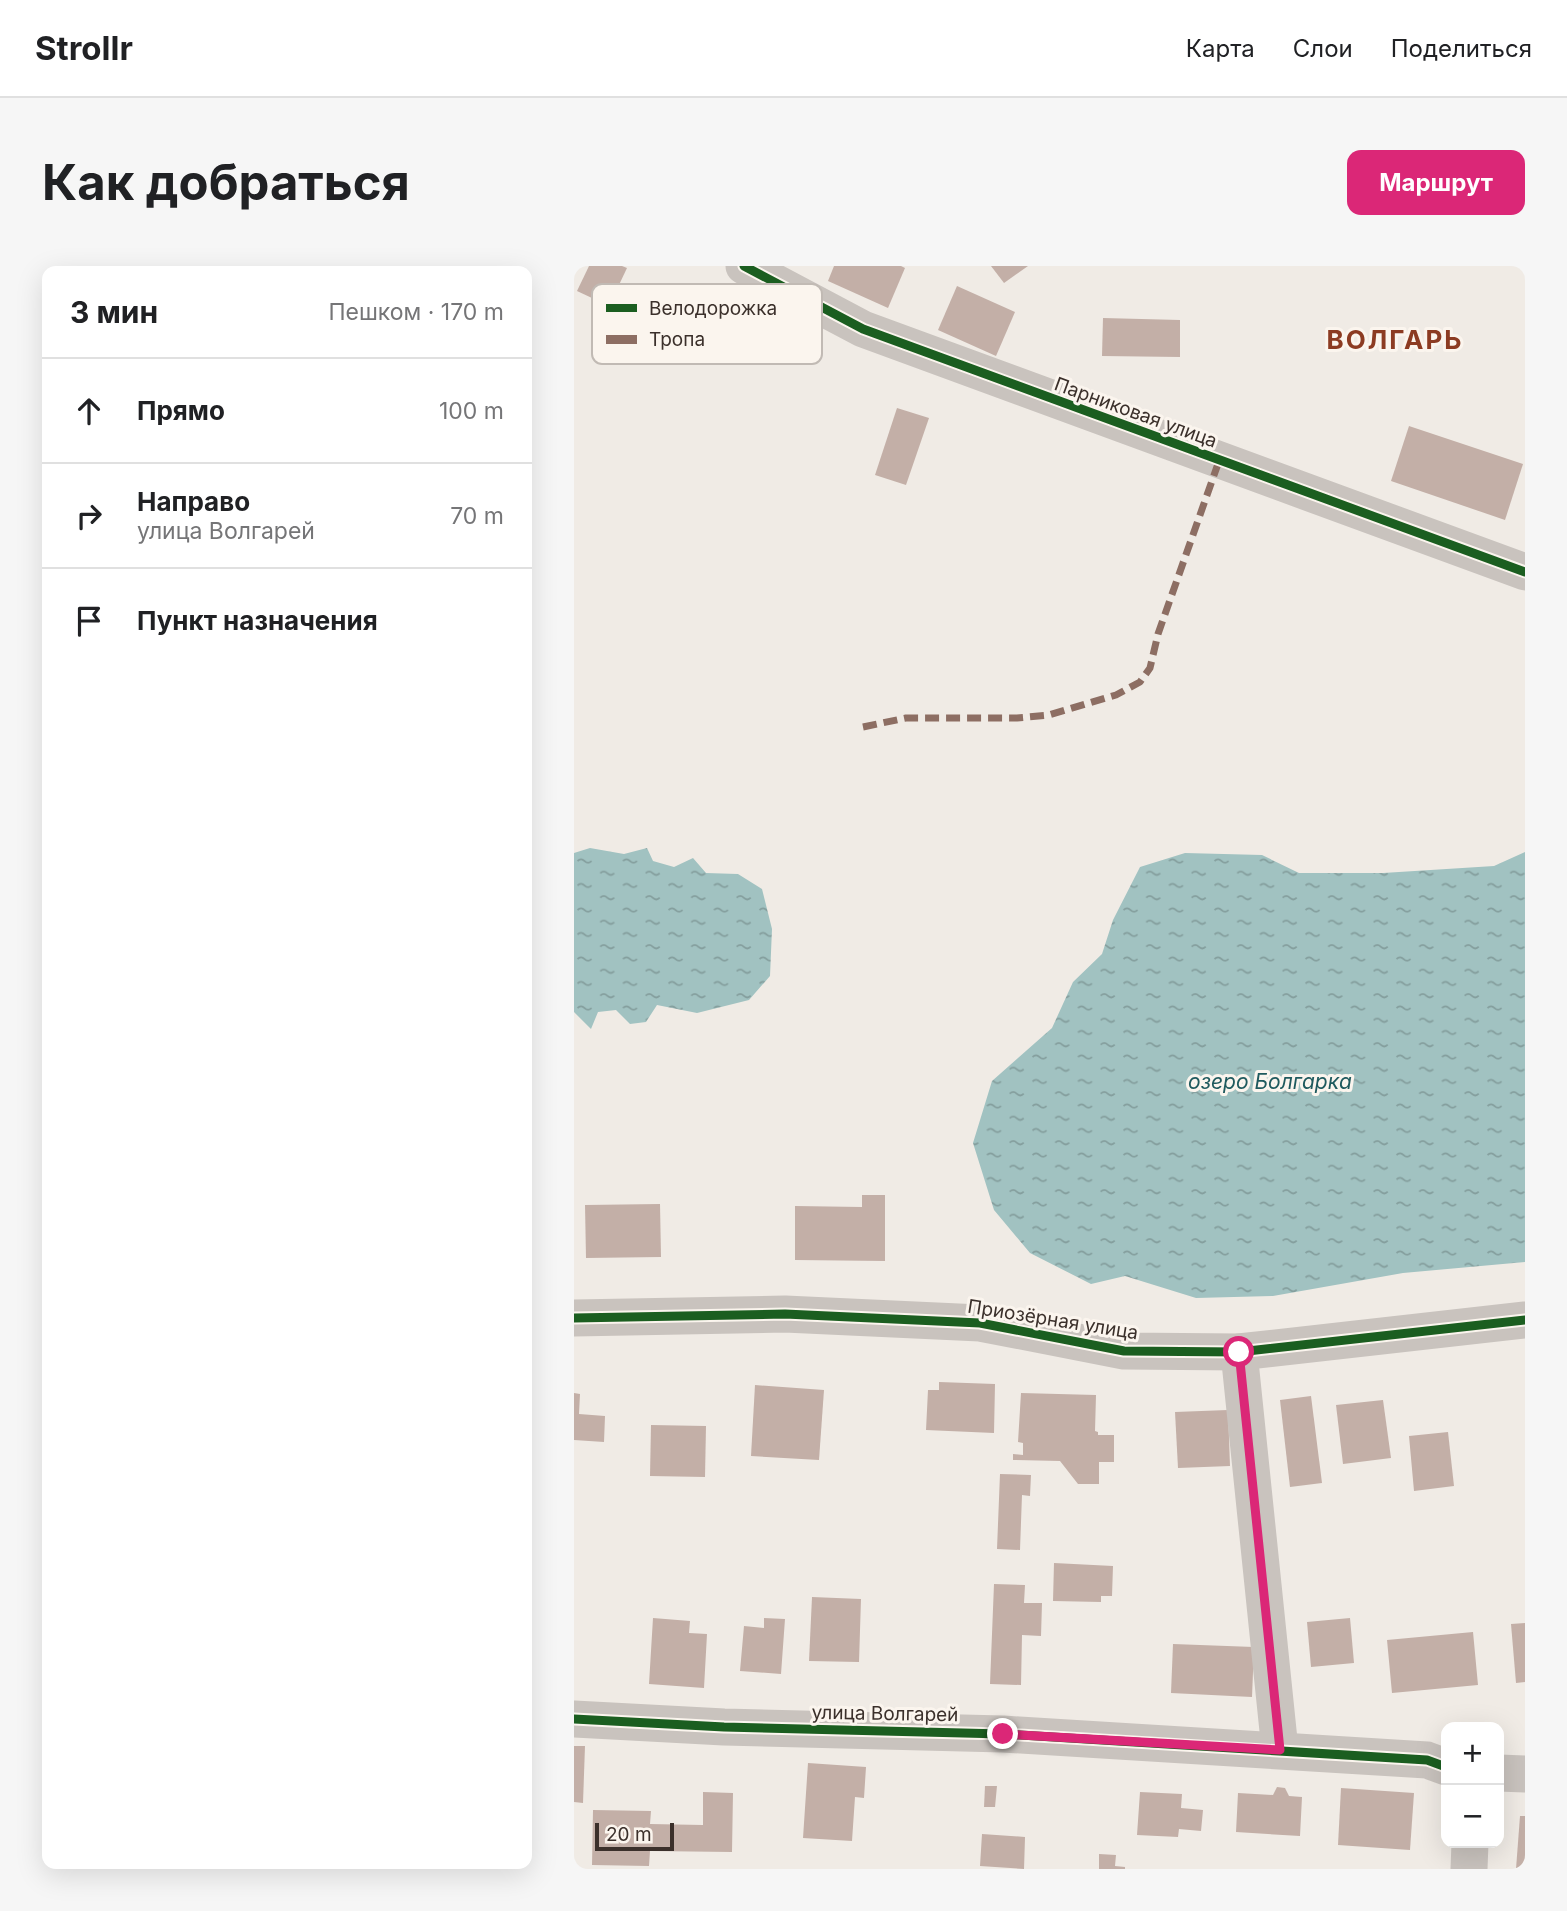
<!DOCTYPE html>
<html lang="ru">
<meta charset="utf-8">
<style>
:root{--surface:#fff;--page:#f6f6f6;--text:#202124;--muted:#757577;--line:#e0e0e0;--accent:#db2777}
body{margin:0;font-family:Inter,sans-serif;background:var(--page);color:var(--text)}
.controls{position:absolute;right:21px;bottom:21px;display:grid;overflow:hidden;border-radius:14px;box-shadow:0 7px 28px #0002}
.controls button{width:63px;height:63px;display:grid;place-items:center;padding:0;border:0;border-bottom:2px solid var(--line);background:var(--surface);color:var(--text);font:35px sans-serif}
.scale{position:absolute;left:21px;bottom:18px;width:79px;box-sizing:border-box;padding-left:7px;border:4px solid #3b302b;border-top:0;font-size:19px;line-height:24px;white-space:nowrap;color:#3b302b;-webkit-text-stroke:5px #fbf5ee;paint-order:stroke}
.stop{position:absolute;width:21px;height:21px;margin:-16px;border:5px solid #db2777;border-radius:50%;background:#fff}
.stop.end{background:#db2777;border-color:#fff;box-shadow:0 2px 7px #0008}
.list{margin:0;padding:0;list-style:none}
h2{display:flex;justify-content:space-between;align-items:center;height:91px;margin:0;padding:0 28px;font-size:30px}
h2 small{font-size:23px;font-weight:400;color:var(--muted)}
.list li{display:grid;grid-template-columns:46px 1fr auto;gap:21px;align-items:center;box-sizing:border-box;height:105px;padding:0 28px;border-top:2px solid var(--line)}
.list b{display:block;font-size:26px;white-space:nowrap}
.list p{margin:0;font-size:23px;white-space:nowrap;color:var(--muted)}
.list em{font-size:23px;font-style:normal;color:var(--muted)}
.icon{flex:none;width:38px;height:38px;fill:none;stroke:currentColor;stroke-width:2;stroke-linecap:round;stroke-linejoin:round}
.map{position:relative;flex:none;width:951px;height:1603px;overflow:hidden;border-radius:14px}
header{display:flex;align-items:center;gap:42px;box-sizing:border-box;height:98px;padding:0 35px;background:var(--surface);border-bottom:2px solid var(--line)}
header strong{font-size:33px}
nav{display:flex;gap:38px;margin-inline-start:auto;font-size:24px}
.intro{display:flex;align-items:center;justify-content:space-between;box-sizing:border-box;height:168px;padding:0 42px}
h1{margin:0;font-size:49px}
.button{padding:18px 32px;border-radius:14px;background:var(--accent);color:#fff;font-size:24px;font-weight:700}
main{display:flex;gap:42px;padding:0 42px}
aside{flex:1;background:var(--surface);border-radius:14px;box-shadow:0 7px 28px #0002}
.map>svg:first-child{display:block}
.water{fill:url(#water-ripples)}
.building{fill:#c3afa7}
.lines{fill:none;stroke-linecap:round;stroke-linejoin:round}
.minor{stroke:#c9c3be;stroke-width:37}
.quiet{stroke:#8d6e63;stroke-width:7;stroke-dasharray:14 7;stroke-linecap:butt}
.cycleway-casing{stroke:#fbf5ee;stroke-width:13}
.cycleway{stroke:#1b5e20;stroke-width:9}
.route{stroke:#db2777;stroke-width:9}
.labels{text-anchor:middle;stroke-width:6;stroke-linejoin:round;paint-order:stroke}
.street-label{font-size:19px;fill:#3b302b;stroke:#fbf5ee}
.water-label{font-size:21px;font-style:italic;fill:#1f5a5e;stroke:#fbf5ee}
.district-label{font-size:26px;font-weight:bold;letter-spacing:2px;fill:#8c3b22;stroke:#fbf5ee}
.key{fill:#fbf5ee;stroke:#c1bab4;stroke-width:2}
.key-label{font-size:19px;fill:#3b302b}
</style>
<header>
<strong>Strollr</strong>
<nav><a>Карта</a><a>Слои</a><a>Поделиться</a></nav>
</header>
<div class="intro"><h1>Как добраться</h1><a class="button">Маршрут</a></div>
<main>
<aside>
<h2>3 мин<small>Пешком · 170 m</small></h2>
<ul class="list">
<li><svg class="icon" aria-label="ahead" viewBox="0 0 24 24"><path d="M12 20V5M6 11l6-6 6 6"/></svg><div><b>Прямо</b></div><em>100 m</em></li>
<li><svg class="icon" aria-label="right" viewBox="0 0 24 24"><path d="M7 20v-9h11M14 6l5 5-5 5"/></svg><div><b>Направо</b><p>улица Волгарей</p></div><em>70 m</em></li>
<li><svg class="icon" aria-label="arrive" viewBox="0 0 24 24"><path d="M6 21V4h12l-3 4 3 4H6"/></svg><div><b>Пункт назначения</b></div></li>
</ul>
</aside>
<div class="map">
<svg width="951" height="1603" viewBox="0 0 951 1603">
<defs>
<pattern id="water-ripples" width="26" height="14" patternUnits="userSpaceOnUse" patternTransform="scale(1.75)"><rect width="26" height="14" fill="#a1c2c1"/><path d="M2 4q2-2 4 0t4 0M15 11q2-2 4 0t4 0" fill="none" stroke="#849e9d"/></pattern>
</defs>
<rect width="100%" height="100%" fill="#f0ebe5"/>
<g class="water">
<polygon points="16,582 50,588 73,582 79,595 100,601 119,592 132,607 164,608 188,623 198,663 196,710 175,734 123,747 83,739 72,756 56,758 42,744 24,746 17,763 0,746 0,587"/>
<polygon points="951,586 951,996 829,1007 699,1030 622,1032 551,1010 517,1018 456,987 420,944 399,877 418,815 478,762 499,716 528,688 539,654 566,601 611,587 688,589 725,607 809,607 920,600"/>
</g>
<g class="building">
<polygon points="15,0 48,0 53,2 35,40 3,25"/>
<polygon points="260,0 327,0 331,2 314,42 254,15"/>
<polygon points="417,0 454,0 430,17"/>
<polygon points="383,20 441,46 422,90 364,64"/>
<polygon points="529,52 606,54 606,91 528,90"/>
<polygon points="323,142 355,152 332,219 301,209"/>
<polygon points="835,160 949,198 931,254 817,215"/>
<polygon points="288,929 311,929 311,995 221,994 221,940 288,941"/>
<polygon points="86,938 87,991 12,992 11,939"/>
<polygon points="365,1116 421,1118 420,1167 352,1164 354,1124 365,1124"/>
<polygon points="181,1119 250,1124 245,1194 177,1190"/>
<polygon points="0,1127 6,1128 5,1148 31,1150 30,1176 0,1174"/>
<polygon points="447,1127 522,1129 521,1165 524,1166 524,1169 540,1169 540,1196 525,1196 525,1218 504,1218 486,1195 439,1194 439,1188 449,1189 449,1177 444,1176"/>
<polygon points="737,1130 748,1217 716,1221 706,1134"/>
<polygon points="809,1134 817,1192 769,1198 762,1139"/>
<polygon points="654,1144 656,1200 604,1202 601,1146"/>
<polygon points="77,1159 132,1160 131,1211 76,1210"/>
<polygon points="874,1166 880,1220 840,1225 835,1170"/>
<polygon points="426,1208 457,1209 456,1230 448,1229 446,1284 423,1283"/>
<polygon points="480,1297 539,1300 538,1330 527,1330 527,1336 479,1335"/>
<polygon points="420,1318 451,1319 450,1337 468,1337 467,1370 448,1369 447,1419 416,1418"/>
<polygon points="238,1331 287,1333 285,1396 235,1395"/>
<polygon points="79,1352 116,1355 115,1367 133,1368 130,1422 75,1418"/>
<polygon points="190,1352 211,1353 207,1408 166,1405 170,1360 190,1362"/>
<polygon points="776,1352 780,1397 737,1401 733,1356"/>
<polygon points="951,1357 951,1416 942,1417 937,1358"/>
<polygon points="899,1366 904,1419 818,1427 813,1374"/>
<polygon points="599,1378 680,1381 678,1431 597,1427"/>
<polygon points="0,1480 11,1480 9,1537 0,1536"/>
<polygon points="234,1497 292,1501 290,1532 281,1531 278,1575 229,1572"/>
<polygon points="411,1520 423,1520 421,1541 410,1541"/>
<polygon points="703,1521 711,1522 715,1530 728,1531 726,1570 662,1566 664,1527 699,1529"/>
<polygon points="767,1522 840,1527 836,1584 764,1579"/>
<polygon points="129,1526 159,1527 158,1586 76,1585 75,1600 18,1599 19,1544 77,1545 76,1558 129,1559"/>
<polygon points="566,1526 608,1528 607,1542 629,1544 627,1565 605,1563 604,1571 563,1569"/>
<polygon points="946,1550 951,1550 951,1603 942,1603"/>
<polygon points="408,1568 451,1571 450,1603 406,1600"/>
<polygon points="525,1588 542,1589 541,1600 551,1601 551,1603 525,1603"/>
</g>
<g class="lines">
<g class="minor">
<polyline points="170,0 289,63 951,306"/>
<polyline points="0,1052 211,1048 406,1057 550,1085 665,1086 951,1054"/>
<polyline points="665,1086 706,1484"/>
<polyline points="0,1453 150,1461 429,1468 853,1494 872,1501"/>
<polyline points="925,1507 951,1508"/>
<polyline points="895,1603 896,1577"/>
</g>
<polyline class="quiet" points="289,461 332,452 443,452 475,449 542,429 566,416 576,402 584,368 645,195"/>
<g class="cycleway-casing">
<g id="cycleway">
<polyline points="170,0 289,63 951,306"/>
<polyline points="0,1052 211,1048 406,1057 550,1085 665,1086 951,1054"/>
<polyline points="0,1453 150,1461 429,1468 853,1494 872,1501"/>
</g>
</g>
<use href="#cycleway" class="cycleway"/>
</g>
<g class="lines">
<polyline class="route" points="429,1468 706,1484 665,1086"/>
</g>
<g class="labels">
<g class="street-label">
<text transform="translate(562 146) rotate(20)" y="7">Парниковая улица</text>
<text transform="translate(479 1053) rotate(9)" y="7">Приозёрная улица</text>
<text transform="translate(311 1447) rotate(1)" y="7">улица Волгарей</text>
</g>
<g class="water-label">
<text x="696" y="823">озеро Болгарка</text>
</g>
<g class="district-label">
<text x="821" y="83">ВОЛГАРЬ</text>
</g>
</g>
<rect x="18" y="18" width="230" height="80" rx="10" class="key"/>
<rect x="32" y="38" width="31" height="8" fill="#1b5e20"/>
<rect x="32" y="69" width="31" height="9" fill="#8d6e63"/>
<g class="key-label">
<text x="75" y="49">Велодорожка</text>
<text x="75" y="80">Тропа</text>
</g>
</svg>
<div class="controls">
<button>+</button>
<button>−</button>
</div>
<div class="scale">20 m</div>
<div class="stop" style="left:665px;top:1086px"></div>
<div class="stop end" style="left:429px;top:1468px"></div>
</div>
</main>
